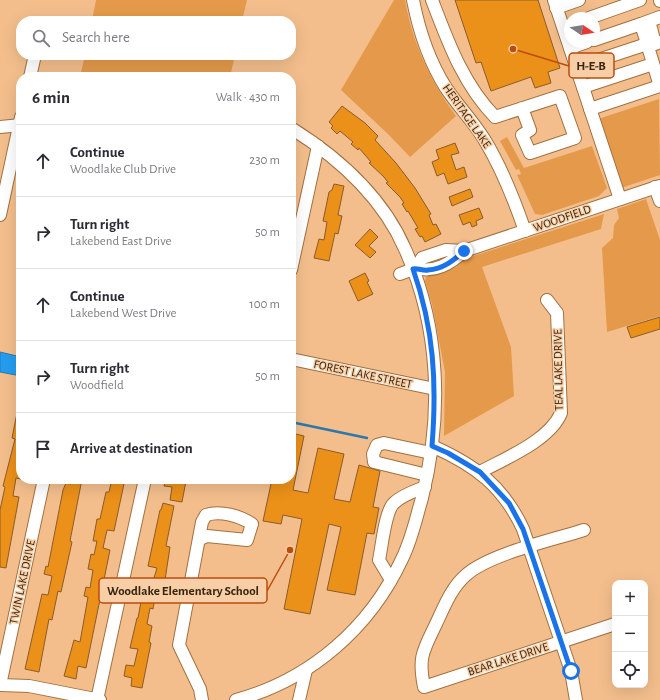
<!DOCTYPE html>
<meta charset="utf-8">
<style>
:root{--surface:#fff;--page:#f7f7f7;--text:#2b2b33;--muted:#7c7c81;--line:#e1e1e2}
body{margin:0;font-family:"Alegreya Sans",sans-serif;background:var(--page);color:var(--text)}
.controls{position:absolute;right:12px;bottom:12px;display:grid;overflow:hidden;border-radius:8px;box-shadow:0 4px 16px #0002}
.controls button{width:36px;height:36px;display:grid;place-items:center;padding:0;border:0;border-bottom:1px solid var(--line);background:var(--surface);color:var(--text);font:20px sans-serif}
.compass{position:absolute;left:564px;top:12px;width:36px;height:36px;border-radius:50%;background:var(--surface);box-shadow:0 4px 16px #0002;rotate:102deg}
.stop{position:absolute;width:12px;height:12px;margin:-9px;border:3px solid #1a73e8;border-radius:50%;background:#fff}
.stop.end{background:#1a73e8;border-color:#fff;box-shadow:0 1px 4px #0008}
.list{margin:0;padding:0;list-style:none}
h2{display:flex;justify-content:space-between;align-items:center;height:52px;margin:0;padding:0 16px;font-size:17px}
h2 small{font-size:13px;font-weight:400;color:var(--muted)}
.list li{display:grid;grid-template-columns:26px 1fr auto;gap:12px;align-items:center;box-sizing:border-box;height:72px;padding:0 16px;border-top:1px solid var(--line)}
.list b{display:block;font-size:15px;white-space:nowrap}
.list p{margin:0;font-size:13px;white-space:nowrap;color:var(--muted)}
.list em{font-size:13px;font-style:normal;color:var(--muted)}
.icon{flex:none;width:22px;height:22px;fill:none;stroke:currentColor;stroke-width:2;stroke-linecap:round;stroke-linejoin:round}
.map{position:relative;flex:none;width:660px;height:700px;overflow:hidden}
.search{position:absolute;background:var(--surface);box-shadow:0 4px 16px #0002;left:16px;top:16px;width:280px;height:44px;display:flex;align-items:center;gap:10px;box-sizing:border-box;padding:0 14px;border-radius:16px;color:var(--muted);font-size:15px}
.panel{position:absolute;background:var(--surface);box-shadow:0 4px 16px #0002;left:16px;top:72px;width:280px;height:412px;border-radius:16px}
.map>svg:first-child{display:block}
.green{fill:#e49a4a}
.water{fill:#249df0;stroke:#2a79ad}
.lines{fill:none;stroke-linecap:round;stroke-linejoin:round}
.stream{stroke:#2a79ad;stroke-width:2.5}
.building{fill:#eb9019;stroke:#8a5c2a}
.minor-casing{stroke:#a17140;stroke-width:14}
.minor{stroke:#fff;stroke-width:12}
.route{stroke:#1a73e8;stroke-width:5}
.labels{text-anchor:middle;stroke-width:3;stroke-linejoin:round;paint-order:stroke}
.street-label{font-size:12px;fill:#382510;stroke:#f8cea6}
.leader{fill:none;stroke:#bc4c0d;stroke-width:1.5}
.callout-dot{fill:#bc4c0d;stroke:#f8cea6;stroke-width:1.5}
.callout{fill:#f8cea6;stroke:#bc4c0d;stroke-width:1.5}
.callout-label{font-size:13px;text-anchor:middle;font-weight:bold;fill:#382510}
</style>
<div class="map">
<svg width="660" height="700" viewBox="0 0 660 700">
<rect width="100%" height="100%" fill="#f3be8c"/>
<g class="green">
<polygon points="96,0 247,0 242,21 92,21"/>
<path d="M394 0H405C413 44 430 80 456 116L410 157 388 134 341 90Z"/>
<polygon points="85,55 235,55 230,77 80,77"/>
<polygon points="659,99 660,175 621,188 598,119"/>
<polygon points="507,137 524,168 592,146 607,188 599,196 542,215 535,214 517,175 521,174 519,169 516,170 500,141"/>
<polygon points="646,199 660,240 660,316 607,332 602,248 613,238 614,225 619,218 617,209"/>
<polygon points="604,214 601,229 482,267 511,347 514,396 444,436 445,372 432,304 425,281 426,277 456,267 464,259"/>
</g>
<polygon class="water" points="0,352 21,357 21,376 0,372"/>
<g class="lines">
<polyline class="stream" points="291,422 367,438"/>
</g>
<g class="building">
<polygon points="455,0 538,0 560,68 548,72 551,83 535,88 531,77 491,91 481,62 476,63"/>
<polygon points="342,106 365,123 378,136 375,140 396,163 415,188 431,214 429,215 433,225 436,224 441,234 425,242 422,236 420,237 415,229 418,228 408,211 407,212 402,204 404,203 400,197 386,183 388,182 383,176 369,163 371,162 359,148 358,150 351,144 353,142 340,131 337,134 331,128 333,126 329,122"/>
<polygon points="455,143 459,153 451,155 456,170 464,167 467,177 448,184 444,173 437,176 432,162 439,159 436,150"/>
<polygon points="334,184 344,186 338,215 342,216 338,234 335,233 329,261 314,258 319,239 324,240 327,222 323,221 327,202 329,192 332,190"/>
<polygon points="470,189 473,197 452,206 449,197"/>
<polygon points="479,208 483,218 476,221 477,225 472,227 470,222 463,225 459,215"/>
<polygon points="370,229 378,237 369,246 376,252 370,258 355,245"/>
<polygon points="365,273 369,281 367,282 373,294 358,301 349,281"/>
<polygon points="660,317 660,329 631,338 627,327"/>
<polygon points="18,408 21,408 21,479 16,478 13,496 19,497 6,568 0,567 0,510 5,487 3,486 15,439 12,438"/>
<polygon points="291,433 304,436 293,490 308,493 318,448 344,454 334,499 350,502 359,465 380,471 373,507 379,508 374,534 367,533 355,595 327,590 341,527 329,524 310,614 284,609 302,519 283,515 281,524 263,521 272,479 291,479"/>
<polygon points="72,479 82,479 70,541 72,542 61,592 58,591 52,620 49,619 39,672 25,669 42,594 48,595 52,576 44,574 46,566 48,567 63,490 66,483 71,484"/>
<polygon points="112,479 125,479 114,531 107,530 103,548 110,550 86,668 78,666 76,679 64,676 74,640 80,642 88,597 84,596 86,587 90,588 93,570 88,569 91,554 94,555 97,541 93,541 97,519 100,519 106,492 109,492"/>
<polygon points="166,479 186,481 182,502 170,500 172,487 164,486"/>
<polygon points="163,503 174,506 166,546 170,547 165,580 154,578 157,568 148,566 160,510 161,510"/>
<polygon points="144,585 157,587 153,609 150,608 147,624 152,626 149,642 151,643 142,688 131,686 132,678 124,676 126,665 134,666 138,649 130,648 137,618 138,618"/>
</g>
<g class="lines">
<g class="minor-casing">
<g id="minor">
<path d="M413 0C419 31 429 61 446 88 458 106 473 121 484 139 502 168 514 199 525 231"/>
<path d="M432 0C448 42 463 84 495 117L560 96 575 138 530 153 522 135 530 130 522 108"/>
<polyline points="554,0 620,199"/>
<polyline points="660,0 660,1"/>
<polyline points="556,8 579,0"/>
<polyline points="660,17 641,24 660,86"/>
<polyline points="589,18 640,0"/>
<polyline points="651,28 655,44 660,42"/>
<polyline points="594,40 641,24"/>
<polyline points="570,48 587,42"/>
<polyline points="577,67 647,44"/>
<polyline points="30,77 35,55"/>
<polyline points="583,87 653,64"/>
<polyline points="590,109 660,86"/>
<polyline points="0,127 21,125"/>
<polyline points="655,187 660,201"/>
<polyline points="0,215 21,117"/>
<polyline points="416,268 422,258 446,250 464,251 660,186"/>
<path d="M416 268C435 273 450 264 464 251"/>
<polyline points="291,270 318,146"/>
<polyline points="400,274 416,268"/>
<polyline points="291,359 435,389"/>
<path d="M432 446C475 465 503 486 523 529L571 671 576 700"/>
<path d="M480 472C506 458 550 440 561 413L557 313 547 300"/>
<polyline points="427,475 374,462 373,454 377,445 384,443 431,453"/>
<path d="M584 530C553 540 489 554 466 575 451 588 444 607 436 624 423 651 418 657 424 687L615 624"/>
<path d="M200 539 207 536 247 540 252 524C240 516 220 510 206 515L202 522 179 645 200 689 202 700"/>
<path d="M391 580 379 560C382 546 385 511 394 503 402 495 415 491 425 487"/>
<polyline points="0,685 44,479"/>
<polyline points="0,685 29,686 100,700"/>
<polyline points="97,700 145,479"/>
<path d="M236 700C310 680 370 628 402 559 412 539 416 518 422 498 443 415 440 327 405 249 382 196 339 158 291 128"/>
<polyline points="299,700 306,670"/>
</g>
</g>
<use href="#minor" class="minor"/>
</g>
<g class="lines">
<path class="route" d="M464 251C453 261 443 269 428 270 423 271 418 268 413 269 434 329 437 383 432 446L448 453 480 472 509 503 523 529 571 671"/>
</g>
<g class="labels">
<g class="street-label">
<text transform="translate(467 116) rotate(55)" y="4">HERITAGE LAKE</text>
<text transform="translate(562 218) rotate(-19)" y="4">WOODFIELD</text>
<text transform="translate(558 370) rotate(-91)" y="4">TEAL LAKE DRIVE</text>
<text transform="translate(363 374) rotate(12)" y="4">FOREST LAKE STREET</text>
<text transform="translate(22 582) rotate(-78)" y="4">TWIN LAKE DRIVE</text>
<text transform="translate(508 659) rotate(-18)" y="4">BEAR LAKE DRIVE</text>
</g>
</g>
<path class="leader" d="M513 49L569 66M290 550L267 591"/>
<g class="callout-dot">
<circle cx="513" cy="49" r="4"/>
<circle cx="290" cy="550" r="4"/>
</g>
<g class="callout">
<rect x="569" y="53" width="45" height="25" rx="4"/>
<rect x="99" y="578" width="168" height="25" rx="4"/>
</g>
<g class="callout-label">
<text x="591" y="70">H-E-B</text>
<text x="183" y="595">Woodlake Elementary School</text>
</g>
</svg>
<div class="controls">
<button>+</button>
<button>−</button>
<button><svg class="icon" aria-label="locate" viewBox="0 0 24 24"><circle cx="12" cy="12" r="6"/><path d="M12 2v4M12 18v4M2 12h4M18 12h4"/></svg></button>
</div>
<svg class="compass" viewBox="-18 -18 36 36"><path d="M0-13l5 13h-10z" fill="#e53935"/><path d="M0 13l5-13h-10z" fill="#7c7c81"/></svg>
<div class="stop" style="left:571px;top:671px"></div>
<div class="stop end" style="left:464px;top:251px"></div>
<div class="search"><svg class="icon" aria-label="search" viewBox="0 0 24 24"><circle cx="10" cy="10" r="6"/><path d="M15 15l6 6"/></svg>Search here</div>
<section class="panel">
<h2>6 min<small>Walk · 430 m</small></h2>
<ul class="list">
<li><svg class="icon" aria-label="ahead" viewBox="0 0 24 24"><path d="M12 20V5M6 11l6-6 6 6"/></svg><div><b>Continue</b><p>Woodlake Club Drive</p></div><em>230 m</em></li>
<li><svg class="icon" aria-label="right" viewBox="0 0 24 24"><path d="M7 20v-9h11M14 6l5 5-5 5"/></svg><div><b>Turn right</b><p>Lakebend East Drive</p></div><em>50 m</em></li>
<li><svg class="icon" aria-label="ahead" viewBox="0 0 24 24"><path d="M12 20V5M6 11l6-6 6 6"/></svg><div><b>Continue</b><p>Lakebend West Drive</p></div><em>100 m</em></li>
<li><svg class="icon" aria-label="right" viewBox="0 0 24 24"><path d="M7 20v-9h11M14 6l5 5-5 5"/></svg><div><b>Turn right</b><p>Woodfield</p></div><em>50 m</em></li>
<li><svg class="icon" aria-label="arrive" viewBox="0 0 24 24"><path d="M6 21V4h12l-3 4 3 4H6"/></svg><div><b>Arrive at destination</b></div></li>
</ul>
</section>
</div>
